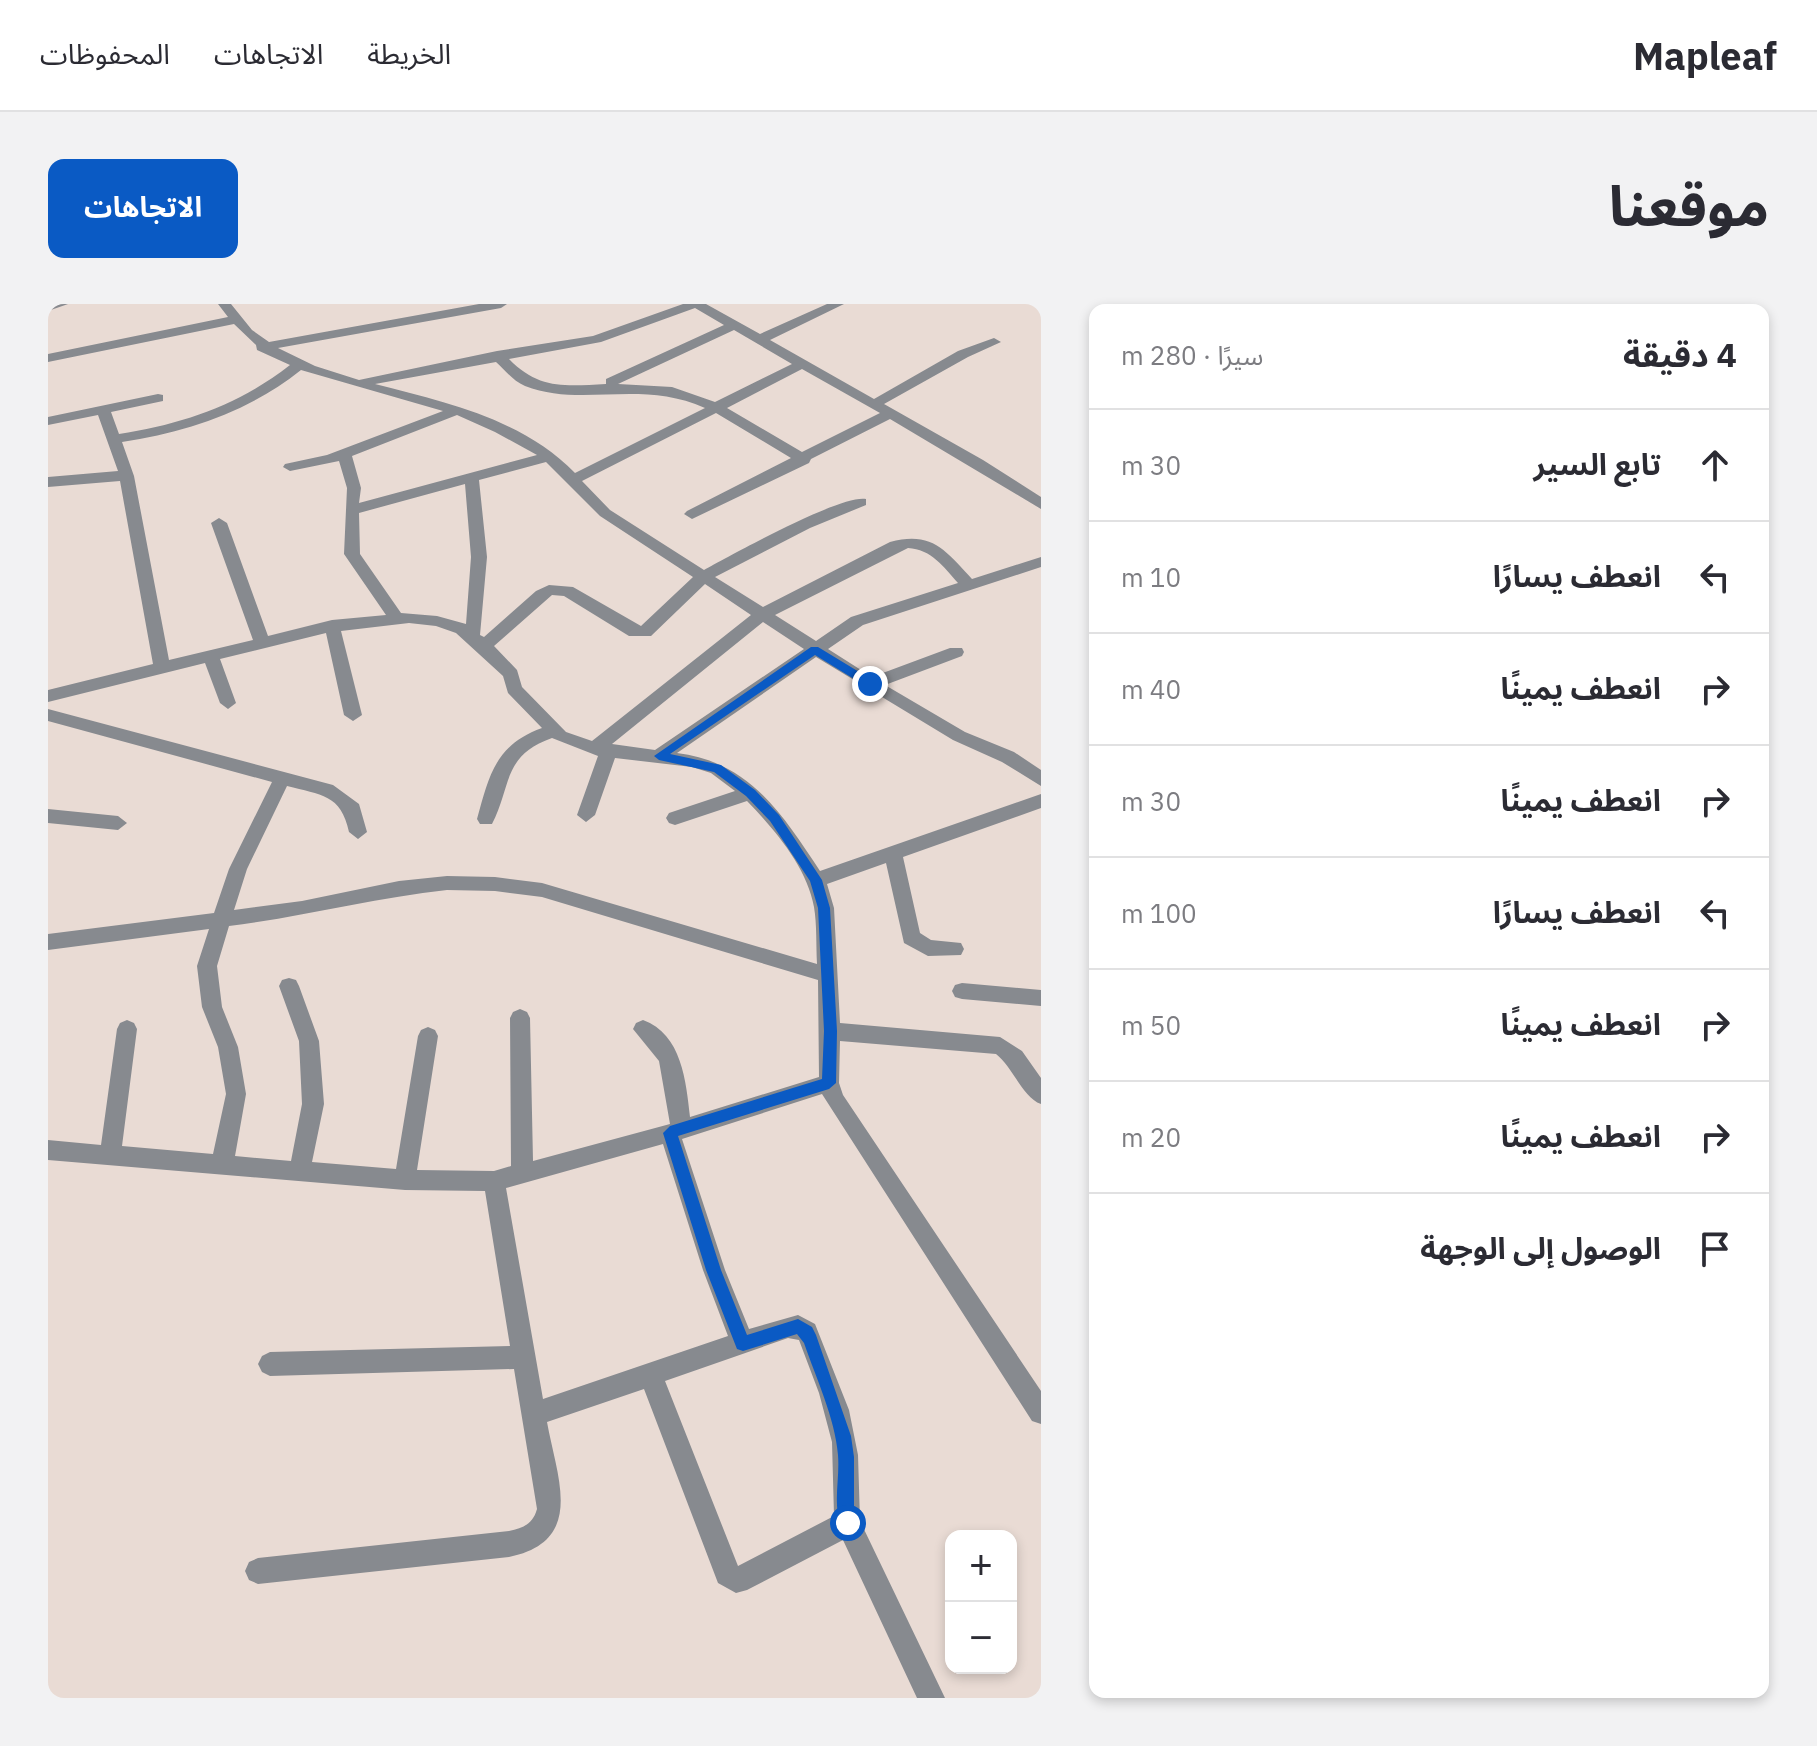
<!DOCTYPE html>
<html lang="ar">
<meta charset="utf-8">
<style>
:root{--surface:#fff;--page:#f2f2f3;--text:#2b2b33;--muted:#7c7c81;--line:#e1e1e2;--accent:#0a5ac4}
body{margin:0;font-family:"IBM Plex Sans","Noto Sans Arabic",sans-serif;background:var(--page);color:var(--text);direction:rtl}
.controls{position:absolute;right:24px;bottom:24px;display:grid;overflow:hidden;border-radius:16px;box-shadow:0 4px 12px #0003}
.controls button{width:72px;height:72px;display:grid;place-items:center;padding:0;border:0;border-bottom:2px solid var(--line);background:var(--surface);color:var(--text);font:40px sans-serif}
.stop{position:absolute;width:24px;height:24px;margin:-18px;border:6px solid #0a5ac4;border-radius:50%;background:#fff}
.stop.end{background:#0a5ac4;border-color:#fff;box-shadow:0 2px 8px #0008}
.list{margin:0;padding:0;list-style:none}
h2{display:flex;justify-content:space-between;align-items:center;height:104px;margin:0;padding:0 32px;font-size:34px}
h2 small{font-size:26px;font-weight:400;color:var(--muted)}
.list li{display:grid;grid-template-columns:52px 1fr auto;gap:24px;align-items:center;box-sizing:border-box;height:112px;padding:0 32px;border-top:2px solid var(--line)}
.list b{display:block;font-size:30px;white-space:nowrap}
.list em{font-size:26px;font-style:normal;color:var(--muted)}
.icon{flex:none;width:44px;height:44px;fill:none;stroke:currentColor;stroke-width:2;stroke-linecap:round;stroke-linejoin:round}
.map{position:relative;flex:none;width:993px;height:1394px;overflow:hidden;direction:ltr;border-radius:16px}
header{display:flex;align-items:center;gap:48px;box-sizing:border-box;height:112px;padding:0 40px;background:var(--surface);border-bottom:2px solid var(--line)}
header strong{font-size:38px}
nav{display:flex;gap:44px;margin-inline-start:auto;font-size:28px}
.intro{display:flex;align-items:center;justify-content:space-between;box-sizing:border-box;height:192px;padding:0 48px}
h1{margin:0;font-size:56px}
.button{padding:20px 36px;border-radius:16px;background:var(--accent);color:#fff;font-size:28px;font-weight:700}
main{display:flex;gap:48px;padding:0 48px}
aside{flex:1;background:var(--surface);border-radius:16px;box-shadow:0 4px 12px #0003}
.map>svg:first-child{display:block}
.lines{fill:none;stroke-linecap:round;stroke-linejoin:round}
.minor{fill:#878a8f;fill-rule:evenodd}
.route{fill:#0a5ac4}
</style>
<header>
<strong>Mapleaf</strong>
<nav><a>الخريطة</a><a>الاتجاهات</a><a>المحفوظات</a></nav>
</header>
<div class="intro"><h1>موقعنا</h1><a class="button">الاتجاهات</a></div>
<main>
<aside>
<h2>4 دقيقة<small>سيرًا · 280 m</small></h2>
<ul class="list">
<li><svg class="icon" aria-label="ahead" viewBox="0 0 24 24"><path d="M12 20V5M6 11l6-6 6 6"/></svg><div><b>تابع السير</b></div><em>30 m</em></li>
<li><svg class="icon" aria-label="left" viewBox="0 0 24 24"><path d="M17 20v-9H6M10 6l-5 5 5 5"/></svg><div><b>انعطف يسارًا</b></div><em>10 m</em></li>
<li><svg class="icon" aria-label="right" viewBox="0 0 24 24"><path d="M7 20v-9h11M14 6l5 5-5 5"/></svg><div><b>انعطف يمينًا</b></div><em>40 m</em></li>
<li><svg class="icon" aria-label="right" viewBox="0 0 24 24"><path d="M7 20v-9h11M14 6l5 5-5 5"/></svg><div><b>انعطف يمينًا</b></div><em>30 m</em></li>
<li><svg class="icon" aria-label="left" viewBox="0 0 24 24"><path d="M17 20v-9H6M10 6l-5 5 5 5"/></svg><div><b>انعطف يسارًا</b></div><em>100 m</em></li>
<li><svg class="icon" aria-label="right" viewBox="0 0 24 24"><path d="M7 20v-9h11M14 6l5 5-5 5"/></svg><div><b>انعطف يمينًا</b></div><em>50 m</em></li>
<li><svg class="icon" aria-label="right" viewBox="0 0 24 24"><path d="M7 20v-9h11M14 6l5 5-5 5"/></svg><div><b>انعطف يمينًا</b></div><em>20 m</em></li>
<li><svg class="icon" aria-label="arrive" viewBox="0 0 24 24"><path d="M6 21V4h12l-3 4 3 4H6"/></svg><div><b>الوصول إلى الوجهة</b></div></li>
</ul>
</aside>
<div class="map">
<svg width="993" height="1394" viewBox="0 0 993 1394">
<rect width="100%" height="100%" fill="#e9dbd4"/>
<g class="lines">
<g class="minor">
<polygon points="0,0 20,0 0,7"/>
<path d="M170 0H183L204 26 221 38 431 0H459L453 4 230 44 267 62 311 76 449 47 545 32 635 0H658L712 30 779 0H796L722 36 826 95 910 47 946 34 953 38 920 53 836 100 935 156 993 193V205L842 115 763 155 761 159 644 215 636 210 639 207 743 154 668 109 534 177 562 206 656 266C684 251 793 190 818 195V201L762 224 667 273 715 303 842 238C884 227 897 246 924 275L993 253V263L815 321 780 345 824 373 902 344H914L916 348 914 352 837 381 917 428 966 448 993 466V482L954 458 905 436 768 353 629 449C702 458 734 510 772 567L993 490V504L855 553 872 629 883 636 913 639 916 645 913 651 880 652 856 639 838 559 779 580 786 604 792 719 952 733 974 747 993 774V800C974 793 965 763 948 750L792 737 791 779 795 791 993 1087V1120L984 1117 774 790 634 835 677 966 701 1025 750 1011 767 1020 801 1106 810 1151 812 1217 897 1394H869L795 1236 699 1286 688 1289 670 1279 596 1085 499 1118C509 1174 538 1237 461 1253L210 1280 201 1276 197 1267 201 1258 210 1254 461 1227C475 1224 485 1220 489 1205L466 1065 222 1072 214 1068 210 1060 214 1052 222 1048 462 1042 437 887 357 886 0 856V836L53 841 69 725 72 719 79 716 86 719 89 725 74 842 165 850 178 790 170 743 154 703 149 662 161 625 0 646V630L166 609 181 565 224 478 0 417V405L285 481 311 500 319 528 310 535 301 528C293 490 273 491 239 482L199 565 186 606 254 597 351 577 399 572 447 573 494 579 769 660C768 641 769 621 766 603 759 563 726 525 699 497L627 521 621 519 618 514 621 509 687 487 663 469 644 463 567 454 547 511 538 518 529 511 550 452 504 434C454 452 464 481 444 520H432L429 515C441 472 447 441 494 424L460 389 455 372 408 329 388 322 361 319 293 327 314 411 305 417 296 411 278 329 172 355 188 399 180 405 172 399 157 359 0 398V386L105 360 72 177 0 183V173L70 167 50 111 0 121V113L110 90 115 91V97L63 108 71 130C135 120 191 101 242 61L209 46 208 41 186 20 0 58V50L180 13ZM647 4 676 21 558 75V80C518 82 491 86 461 55L553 38ZM686 26 744 60 667 98 624 83 570 80ZM448 58C457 66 465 77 477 82 533 104 592 75 657 104L527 169C475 115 397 98 327 80ZM754 65 832 109 754 148 679 104ZM253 66 395 107 279 151 237 160 235 163 242 167 291 157 299 184 296 250 338 311 284 316 220 332 179 219 171 214 163 219 205 336 121 356 86 172 74 138C140 128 200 108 253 66ZM409 111 447 128 489 151 311 199 313 184 304 152ZM498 158 552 212 645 273 593 322 525 283 501 281 488 287 436 333 432 331 439 253 431 176ZM417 180 423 253 418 320 389 312 353 309 312 250 311 209ZM860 244C883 245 896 263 910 279L803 313 768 337 727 311ZM657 280 703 311 544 437 518 428 474 383 469 366 446 342 504 291 516 292 581 332H603ZM715 318 756 345 607 446 564 440ZM399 586 447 587 494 593 770 676 771 773 642 813C638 778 634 730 595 716L588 719 585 725 611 757 622 820 485 857 482 714 479 708 472 705 465 708 462 714 463 862 446 867 369 866 390 732 387 726 380 723 373 726 370 732 348 865 264 858 276 800 271 737 251 682 248 676 241 674 234 676 231 682 251 737 254 800 243 857 187 852 198 790 190 743 174 703 169 662 181 622C254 613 326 594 399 586ZM615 840 655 966 680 1032 495 1095 458 884ZM740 1034 751 1036 771 1089 784 1138 786 1212 690 1262 617 1077Z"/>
<polygon points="0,505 70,512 79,519 70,526 0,519"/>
<polygon points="914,679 993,686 993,702 914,695 907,693 904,687 907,681"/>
</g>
</g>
<path class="route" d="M763 343H770L826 377V383H819L767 351 622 450 673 461 707 486 731 511 774 576 782 604 789 727 788 779 781 785 630 832 673 966 699 1031 750 1015 764 1023 768 1031 803 1132 806 1153V1225L800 1227 794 1225C784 1200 792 1177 790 1151 787 1114 768 1074 756 1039L749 1030 695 1047 689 1045 658 966 615 829 622 822 774 775 776 727 770 604 762 577 722 517 698 492 666 468 611 456 606 452Z"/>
</svg>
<div class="controls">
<button>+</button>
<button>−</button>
</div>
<div class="stop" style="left:800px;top:1219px"></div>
<div class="stop end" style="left:822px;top:380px"></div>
</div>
</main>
